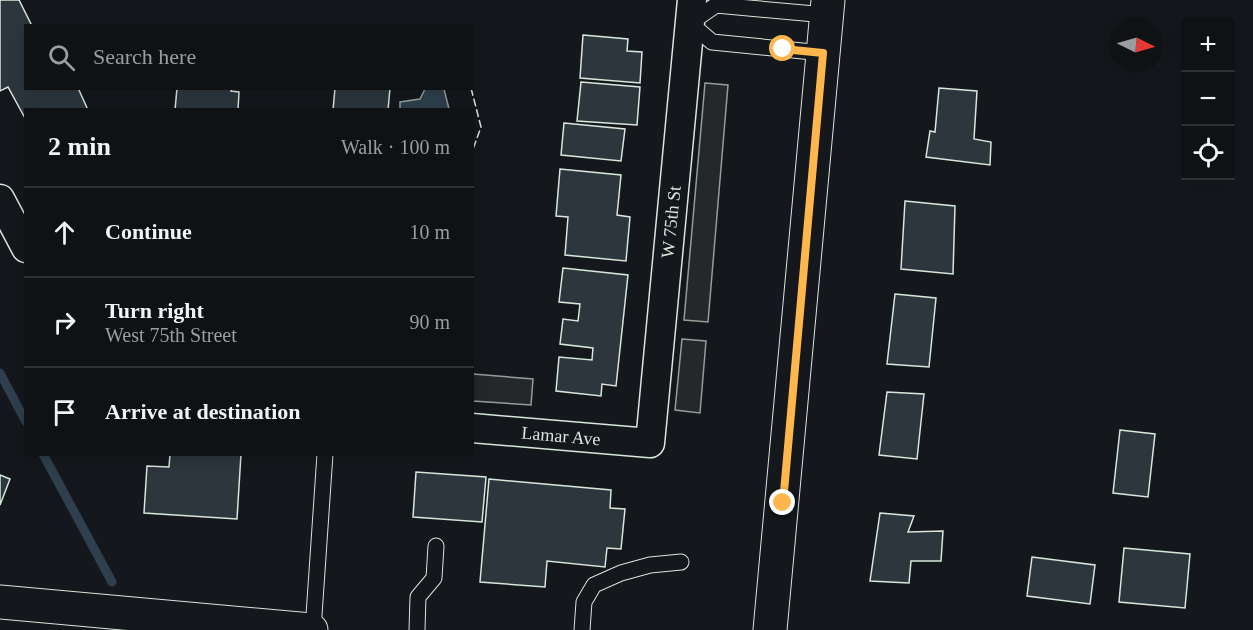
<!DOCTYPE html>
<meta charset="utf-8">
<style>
:root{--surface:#0f1215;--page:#181b1e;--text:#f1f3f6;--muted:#9b9ea0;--line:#2f3234}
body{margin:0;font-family:"Times New Roman",serif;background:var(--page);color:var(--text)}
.controls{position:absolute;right:18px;top:18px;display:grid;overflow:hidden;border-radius:0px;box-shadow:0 3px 15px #0003}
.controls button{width:54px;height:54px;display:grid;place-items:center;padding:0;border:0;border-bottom:2px solid var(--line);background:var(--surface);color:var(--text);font:30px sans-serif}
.compass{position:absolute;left:1109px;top:18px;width:54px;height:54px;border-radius:50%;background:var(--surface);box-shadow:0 3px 15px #0003;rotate:95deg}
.stop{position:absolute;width:18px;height:18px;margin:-14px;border:4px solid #ffb74d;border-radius:50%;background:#fff}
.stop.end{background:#ffb74d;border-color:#fff;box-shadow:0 2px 6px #0008}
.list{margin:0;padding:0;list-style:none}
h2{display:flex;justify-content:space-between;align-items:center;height:78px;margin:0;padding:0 24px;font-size:26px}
h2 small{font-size:20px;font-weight:400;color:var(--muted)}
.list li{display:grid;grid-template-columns:39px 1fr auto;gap:18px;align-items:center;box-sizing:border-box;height:90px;padding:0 24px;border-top:2px solid var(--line)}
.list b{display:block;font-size:22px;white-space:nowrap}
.list p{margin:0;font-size:20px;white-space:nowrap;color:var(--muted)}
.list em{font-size:20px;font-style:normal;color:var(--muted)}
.icon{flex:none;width:33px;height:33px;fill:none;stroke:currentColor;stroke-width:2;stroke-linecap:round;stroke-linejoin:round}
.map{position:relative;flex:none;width:1253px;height:630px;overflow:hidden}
.search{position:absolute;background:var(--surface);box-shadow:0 3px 15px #0003;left:24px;top:24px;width:450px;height:66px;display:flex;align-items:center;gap:15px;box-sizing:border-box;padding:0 21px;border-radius:0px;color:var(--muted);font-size:22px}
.panel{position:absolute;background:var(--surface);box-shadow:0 3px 15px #0003;left:24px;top:108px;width:450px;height:348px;border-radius:0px}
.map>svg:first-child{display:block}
.parking{fill:#24282b;stroke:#939e99;stroke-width:1.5}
.water{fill:#2f3f4d;stroke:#939e99;stroke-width:1.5}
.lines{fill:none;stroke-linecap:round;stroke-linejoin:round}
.stream{stroke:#2f3f4d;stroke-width:9}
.building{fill:#2c363c;stroke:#d8e6dc;stroke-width:1.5}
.service-casing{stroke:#d8e6dc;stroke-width:17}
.minor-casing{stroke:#d8e6dc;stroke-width:31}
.tertiary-casing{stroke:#d8e6dc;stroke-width:35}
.secondary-casing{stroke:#d8e6dc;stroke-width:35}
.service{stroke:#14181c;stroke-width:15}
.minor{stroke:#14181c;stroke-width:28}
.tertiary{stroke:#14181c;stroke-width:33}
.secondary{stroke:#14181c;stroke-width:33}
.fence{stroke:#d8e6dc;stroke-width:1.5;stroke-dasharray:8 3;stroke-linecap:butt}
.route{stroke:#ffb74d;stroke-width:8}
.labels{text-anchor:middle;stroke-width:4.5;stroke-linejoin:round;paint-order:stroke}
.street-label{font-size:18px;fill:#d8e6dc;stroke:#14181c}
</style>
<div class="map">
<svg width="1253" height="630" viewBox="0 0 1253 630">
<rect width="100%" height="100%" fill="#14181c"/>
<g class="parking">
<polygon points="705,83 728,85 708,322 684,320"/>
<polygon points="682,339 706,341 700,413 675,410"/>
<polygon points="473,374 533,379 531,405 473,401"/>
</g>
<polygon class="water" points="425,89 444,89 449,109 400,109 400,102 420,99"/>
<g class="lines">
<g class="stream">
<polyline points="0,373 26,422"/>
<polyline points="43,454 112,582"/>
</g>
</g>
<g class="building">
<polygon points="0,0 19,0 32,26 26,26 26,88 78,88 88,110 26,110 26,120 8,87 0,91"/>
<polygon points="583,35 628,39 627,51 642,52 640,83 580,78"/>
<polygon points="581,82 640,87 637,125 577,121"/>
<polygon points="177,88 232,88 231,91 239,92 238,110 175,110"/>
<polygon points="335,88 390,88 388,110 333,110"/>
<polygon points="939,88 977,91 974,139 991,142 990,165 926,157 930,131 935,132"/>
<polygon points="564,123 625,129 621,161 561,155"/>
<polygon points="560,169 621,175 617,215 630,217 626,261 565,255 568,217 556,216"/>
<polygon points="905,201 955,206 953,274 901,269"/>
<polygon points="563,268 628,275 616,386 602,384 601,396 556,391 559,357 592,360 593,348 560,344 563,319 578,321 580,304 559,302"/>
<polygon points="895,294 936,298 929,367 887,364"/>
<polygon points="887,392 924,394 917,459 879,455"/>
<polygon points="1120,430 1155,434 1148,497 1113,493"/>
<polygon points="170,454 241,454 237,519 144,513 147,466 169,467"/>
<polygon points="416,472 486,477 482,522 413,517"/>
<polygon points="0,475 10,479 0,505"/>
<polygon points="489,479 611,490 610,508 625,509 621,549 607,548 605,567 547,561 545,587 480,582"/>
<polygon points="880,513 914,516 908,532 943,531 941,561 911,561 909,583 870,581"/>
<polygon points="1124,548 1190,554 1185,608 1119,602"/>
<polygon points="1032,557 1095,565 1090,604 1027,596"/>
</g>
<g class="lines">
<g class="service-casing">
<g id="service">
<polyline points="823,53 712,42 690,23 716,5 826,15"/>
<polyline points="313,630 325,454"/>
<polyline points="417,630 418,597 434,578 436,546"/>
<polyline points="582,630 584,602 594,585 621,573 650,565 681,562"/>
</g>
</g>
<g class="minor-casing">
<g id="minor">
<polyline points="0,199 26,248"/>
<polyline points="472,428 650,443 692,0"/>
</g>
</g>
<g class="tertiary-casing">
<polyline id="tertiary" points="0,602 311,630"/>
</g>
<g class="secondary-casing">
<polyline id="secondary" points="770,630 828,0"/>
</g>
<use href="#service" class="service"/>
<use href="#minor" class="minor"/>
<use href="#tertiary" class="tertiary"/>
<use href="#secondary" class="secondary"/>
<polyline class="fence" points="471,88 481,127 472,152"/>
</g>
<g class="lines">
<polyline class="route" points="783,49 823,53 783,503"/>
</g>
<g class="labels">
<g class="street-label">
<text transform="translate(671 222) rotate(-84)" y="6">W 75th St</text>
<text transform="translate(561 436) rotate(5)" y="6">Lamar Ave</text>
</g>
</g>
</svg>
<div class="controls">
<button>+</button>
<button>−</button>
<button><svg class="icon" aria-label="locate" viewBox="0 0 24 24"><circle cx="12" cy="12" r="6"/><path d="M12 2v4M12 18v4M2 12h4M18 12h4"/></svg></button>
</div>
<svg class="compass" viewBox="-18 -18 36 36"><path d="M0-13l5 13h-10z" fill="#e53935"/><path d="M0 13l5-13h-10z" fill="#9b9ea0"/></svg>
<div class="stop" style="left:783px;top:49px"></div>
<div class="stop end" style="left:783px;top:503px"></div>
<div class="search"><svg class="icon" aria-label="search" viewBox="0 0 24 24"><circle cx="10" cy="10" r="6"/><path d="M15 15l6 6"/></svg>Search here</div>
<section class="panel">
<h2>2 min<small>Walk · 100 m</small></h2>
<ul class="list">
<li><svg class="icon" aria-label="ahead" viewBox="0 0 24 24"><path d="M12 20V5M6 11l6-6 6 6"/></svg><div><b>Continue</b></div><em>10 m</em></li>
<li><svg class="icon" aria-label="right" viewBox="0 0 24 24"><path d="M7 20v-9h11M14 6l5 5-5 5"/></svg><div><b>Turn right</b><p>West 75th Street</p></div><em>90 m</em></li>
<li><svg class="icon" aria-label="arrive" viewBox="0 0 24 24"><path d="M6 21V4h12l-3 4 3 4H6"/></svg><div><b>Arrive at destination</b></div></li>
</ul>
</section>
</div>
